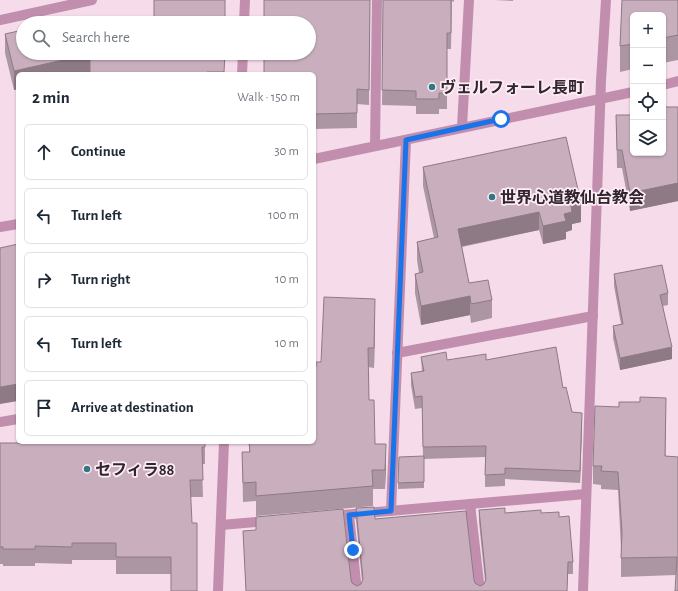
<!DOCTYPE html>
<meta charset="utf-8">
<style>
:root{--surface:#fff;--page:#f6f6f7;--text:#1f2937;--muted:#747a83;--line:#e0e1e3}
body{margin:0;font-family:"Alegreya Sans","Noto Sans JP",sans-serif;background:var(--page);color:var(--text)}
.controls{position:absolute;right:12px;top:12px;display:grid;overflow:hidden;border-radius:6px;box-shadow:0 1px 3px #0004}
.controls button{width:36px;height:36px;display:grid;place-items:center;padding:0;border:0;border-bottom:1px solid var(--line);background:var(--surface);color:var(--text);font:20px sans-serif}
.stop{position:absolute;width:12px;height:12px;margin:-9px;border:3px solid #1a73e8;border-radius:50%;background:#fff}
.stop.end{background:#1a73e8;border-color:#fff;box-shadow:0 1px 4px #0008}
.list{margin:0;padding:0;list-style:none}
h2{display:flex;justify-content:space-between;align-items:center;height:52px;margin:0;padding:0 16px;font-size:17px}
h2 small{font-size:13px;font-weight:400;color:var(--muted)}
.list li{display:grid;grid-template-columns:26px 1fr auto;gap:12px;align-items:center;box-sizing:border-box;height:56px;margin:0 8px 8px;padding:0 8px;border:1px solid var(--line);border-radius:6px}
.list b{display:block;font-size:15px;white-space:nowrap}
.list em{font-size:13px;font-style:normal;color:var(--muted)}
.icon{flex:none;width:22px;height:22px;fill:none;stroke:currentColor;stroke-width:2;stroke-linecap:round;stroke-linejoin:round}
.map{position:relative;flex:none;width:678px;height:591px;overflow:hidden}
.search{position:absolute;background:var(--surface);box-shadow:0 1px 3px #0004;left:16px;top:16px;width:300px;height:44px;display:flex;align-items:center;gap:10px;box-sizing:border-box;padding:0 14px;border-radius:22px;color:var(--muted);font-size:15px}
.panel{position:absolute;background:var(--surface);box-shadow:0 1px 3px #0004;left:16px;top:72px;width:300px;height:372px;border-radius:6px}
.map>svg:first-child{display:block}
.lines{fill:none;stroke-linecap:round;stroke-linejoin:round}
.minor{stroke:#c18eae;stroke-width:10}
.wall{fill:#ad96a3}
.shaded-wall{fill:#8d7a85}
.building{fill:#c9afbe;stroke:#8d7a85}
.route{stroke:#1a73e8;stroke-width:5}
.poi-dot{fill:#317883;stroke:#fdecf6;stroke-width:1.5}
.labels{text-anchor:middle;stroke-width:3.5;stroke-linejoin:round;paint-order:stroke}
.poi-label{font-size:16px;font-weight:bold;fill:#2f252b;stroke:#fdecf6;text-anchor:start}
</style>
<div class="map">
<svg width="678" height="591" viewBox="0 0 678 591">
<rect width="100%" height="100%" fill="#f6dceb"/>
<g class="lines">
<g class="minor">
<polyline points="0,20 92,0"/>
<polyline points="244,23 245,0"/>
<polyline points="242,74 243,53"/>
<polyline points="663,85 678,81"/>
<polyline points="462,127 469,0"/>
<polyline points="375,146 377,0"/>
<polyline points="314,159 633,92"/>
<polyline points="0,227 18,224"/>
<polyline points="397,353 593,316"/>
<polyline points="0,422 18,419"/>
<polyline points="470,504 480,591"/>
<polyline points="391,511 406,140"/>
<polyline points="349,515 357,591"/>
<polyline points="331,516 586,494"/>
<polyline points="221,525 269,521"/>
<polyline points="218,591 224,442"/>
<polyline points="583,591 601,81 606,0"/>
</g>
</g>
<g class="wall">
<polygon points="370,0 369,105 357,104 357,128 314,129 314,74"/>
<polygon points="383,0 454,0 454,2 452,1 451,49 447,49 447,109 439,109 439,114 416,114 416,106 382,105"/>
<polygon points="494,0 513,0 513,1"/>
<polygon points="622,0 678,0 678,60 663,63 663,15 633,15 633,69 620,72 620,46"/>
<polygon points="5,34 225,53 224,74 90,74 90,73 85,74 18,74 18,89 14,90 5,53"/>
<polygon points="678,107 678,201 630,211 622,168 617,168 616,115 633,153"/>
<polygon points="423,167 581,222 572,224 572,230 566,232 566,239 543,244 539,230 462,247 469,283 492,300 492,318 471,323 470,315 421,325 415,293 415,274 419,273 417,260 417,242 434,238 423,186"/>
<polygon points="614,274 668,293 668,305 663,306 672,359 620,370 613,338 613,326 621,324 614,286"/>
<polygon points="375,318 374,368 368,367 369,400 375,444 386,463 385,489 373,489 373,506 256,516 256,501 243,502 242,452 249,452 249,442 314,442 316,367 321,362"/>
<polygon points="421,357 447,360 486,360 563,388 572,412 582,424 580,483 505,479 505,486 485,487 485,457 424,459 424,488 398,489 398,483 423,456 422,408 415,409 411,385 411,373 422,372"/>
<polygon points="666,416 665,456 678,457 678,591 676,575 621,577 621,548 618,490 601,489 601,485 593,484 593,466"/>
<polygon points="205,442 205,464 202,464 203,497 191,497 171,574 116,574 116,560 72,560 72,564 35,563 35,566 3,566 3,564 0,564 0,443"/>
<polygon points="356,508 474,580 475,583 480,586 484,584 485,581 479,522 479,510 505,513 541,513 559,517 573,562 573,574 568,574 567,591 246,591 243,531 351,580 352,583 357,586 361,584 362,581 356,520"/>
</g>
<g class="shaded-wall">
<polygon points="90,54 90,73 85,74 18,74 18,89 14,90 14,71"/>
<polygon points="678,183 678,201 630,211 630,193"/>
<polygon points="581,203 581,222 572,224 572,230 566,232 566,239 543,244 543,226 564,214 571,206"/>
<polygon points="539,212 539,230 458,247 458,229"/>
<polygon points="470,296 470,315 421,325 421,306"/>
<polygon points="375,299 375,318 374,368 374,348"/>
<polygon points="672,347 672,359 620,370 620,358"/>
<polygon points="18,384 18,401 0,404 0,387"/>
<polygon points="666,398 666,416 665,474 665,456"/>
<polygon points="582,413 582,424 580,483 580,471"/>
<polygon points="386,444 386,463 385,489 385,470"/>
</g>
<g class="building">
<rect x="154" y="0" width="71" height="23"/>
<polygon points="264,0 370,0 369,90 357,89 357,113 314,114 314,74 264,74 264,53 309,53 309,23 264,23"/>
<polygon points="383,0 451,0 451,33 447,33 447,93 439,93 439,99 416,99 416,91 382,90"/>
<polygon points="622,0 678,0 678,35 663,38 663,15 633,15 633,44 620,46"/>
<polygon points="81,17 83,23 53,23"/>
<polygon points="23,30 23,53 225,53 224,72 207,72 207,74 90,74 90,54 14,71 5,34"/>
<polygon points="663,107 678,107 678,183 630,193 622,150 617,150 616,115 633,115 633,153 663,153"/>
<polygon points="566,137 581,203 571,206 572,212 564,214 566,221 543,226 539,212 458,229 469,283 488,280 492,300 471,304 470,296 421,306 415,274 423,272 417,242 438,237 423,167"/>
<polygon points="18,244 18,384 0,387 0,248"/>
<polygon points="662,265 668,293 660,295 672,347 620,358 613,326 623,324 614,274"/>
<polygon points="324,297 375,299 374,348 368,348 369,400 374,400 375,444 386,444 385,470 372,470 373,486 256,496 256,482 243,483 242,452 250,452 249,442 314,442 314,367 316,367 316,362 321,362"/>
<polygon points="556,347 563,388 566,387 572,412 582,413 580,471 505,468 505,474 485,475 486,446 423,447 422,396 415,397 411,373 424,371 421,357 446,352 447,360 486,354 486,360"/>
<polygon points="640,397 666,398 665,456 678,457 678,591 675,591 677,557 621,558 622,532 618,472 601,471 602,466 593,466 595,406 619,407 619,402 640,402"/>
<polygon points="44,442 205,442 205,447 202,447 203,480 190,480 192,523 197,523 197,591 171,591 171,557 116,557 116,543 72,543 72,547 35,546 35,549 3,549 3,547 0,547 0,443 44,443"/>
<polygon points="424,456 424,482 398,483 399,457"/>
<polygon points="374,507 375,519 466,511 474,580 475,583 480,586 484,584 486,579 479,510 505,508 505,513 541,510 541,513 559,512 559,517 569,516 573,562 568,562 567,591 246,591 243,531 256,530 256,517 343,509 351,580 352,583 357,586 361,584 363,579 356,508"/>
</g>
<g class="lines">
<polyline class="route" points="353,550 349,515 391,511 406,140 501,119"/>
</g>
<g class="poi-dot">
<circle cx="432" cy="87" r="4"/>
<circle cx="492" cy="197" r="4"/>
<circle cx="87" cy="469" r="4"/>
</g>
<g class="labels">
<g class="poi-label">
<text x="440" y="93">ヴェルフォーレ長町</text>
<text x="500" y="203">世界心道教仙台教会</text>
<text x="95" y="475">セフィラ88</text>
</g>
</g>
</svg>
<div class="controls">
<button>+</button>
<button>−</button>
<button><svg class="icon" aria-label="locate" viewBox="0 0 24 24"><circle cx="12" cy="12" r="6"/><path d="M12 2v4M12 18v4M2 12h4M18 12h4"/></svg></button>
<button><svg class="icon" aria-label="layers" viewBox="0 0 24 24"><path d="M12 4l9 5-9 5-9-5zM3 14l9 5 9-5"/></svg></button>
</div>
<div class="stop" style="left:501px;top:119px"></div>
<div class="stop end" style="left:353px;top:550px"></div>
<div class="search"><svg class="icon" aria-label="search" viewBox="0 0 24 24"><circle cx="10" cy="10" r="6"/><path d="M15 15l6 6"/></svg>Search here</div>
<section class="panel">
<h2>2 min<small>Walk · 150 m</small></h2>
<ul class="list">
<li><svg class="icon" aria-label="ahead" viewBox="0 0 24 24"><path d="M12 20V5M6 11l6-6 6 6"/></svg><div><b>Continue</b></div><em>30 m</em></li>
<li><svg class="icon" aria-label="left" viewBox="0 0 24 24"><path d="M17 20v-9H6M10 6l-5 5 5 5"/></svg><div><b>Turn left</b></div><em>100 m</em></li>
<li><svg class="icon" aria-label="right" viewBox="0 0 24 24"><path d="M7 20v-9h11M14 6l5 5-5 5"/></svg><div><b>Turn right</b></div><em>10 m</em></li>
<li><svg class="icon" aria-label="left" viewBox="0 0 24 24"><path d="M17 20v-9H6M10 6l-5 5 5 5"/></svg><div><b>Turn left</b></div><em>10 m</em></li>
<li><svg class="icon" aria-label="arrive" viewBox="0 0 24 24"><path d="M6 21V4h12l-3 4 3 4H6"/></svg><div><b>Arrive at destination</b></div></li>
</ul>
</section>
</div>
